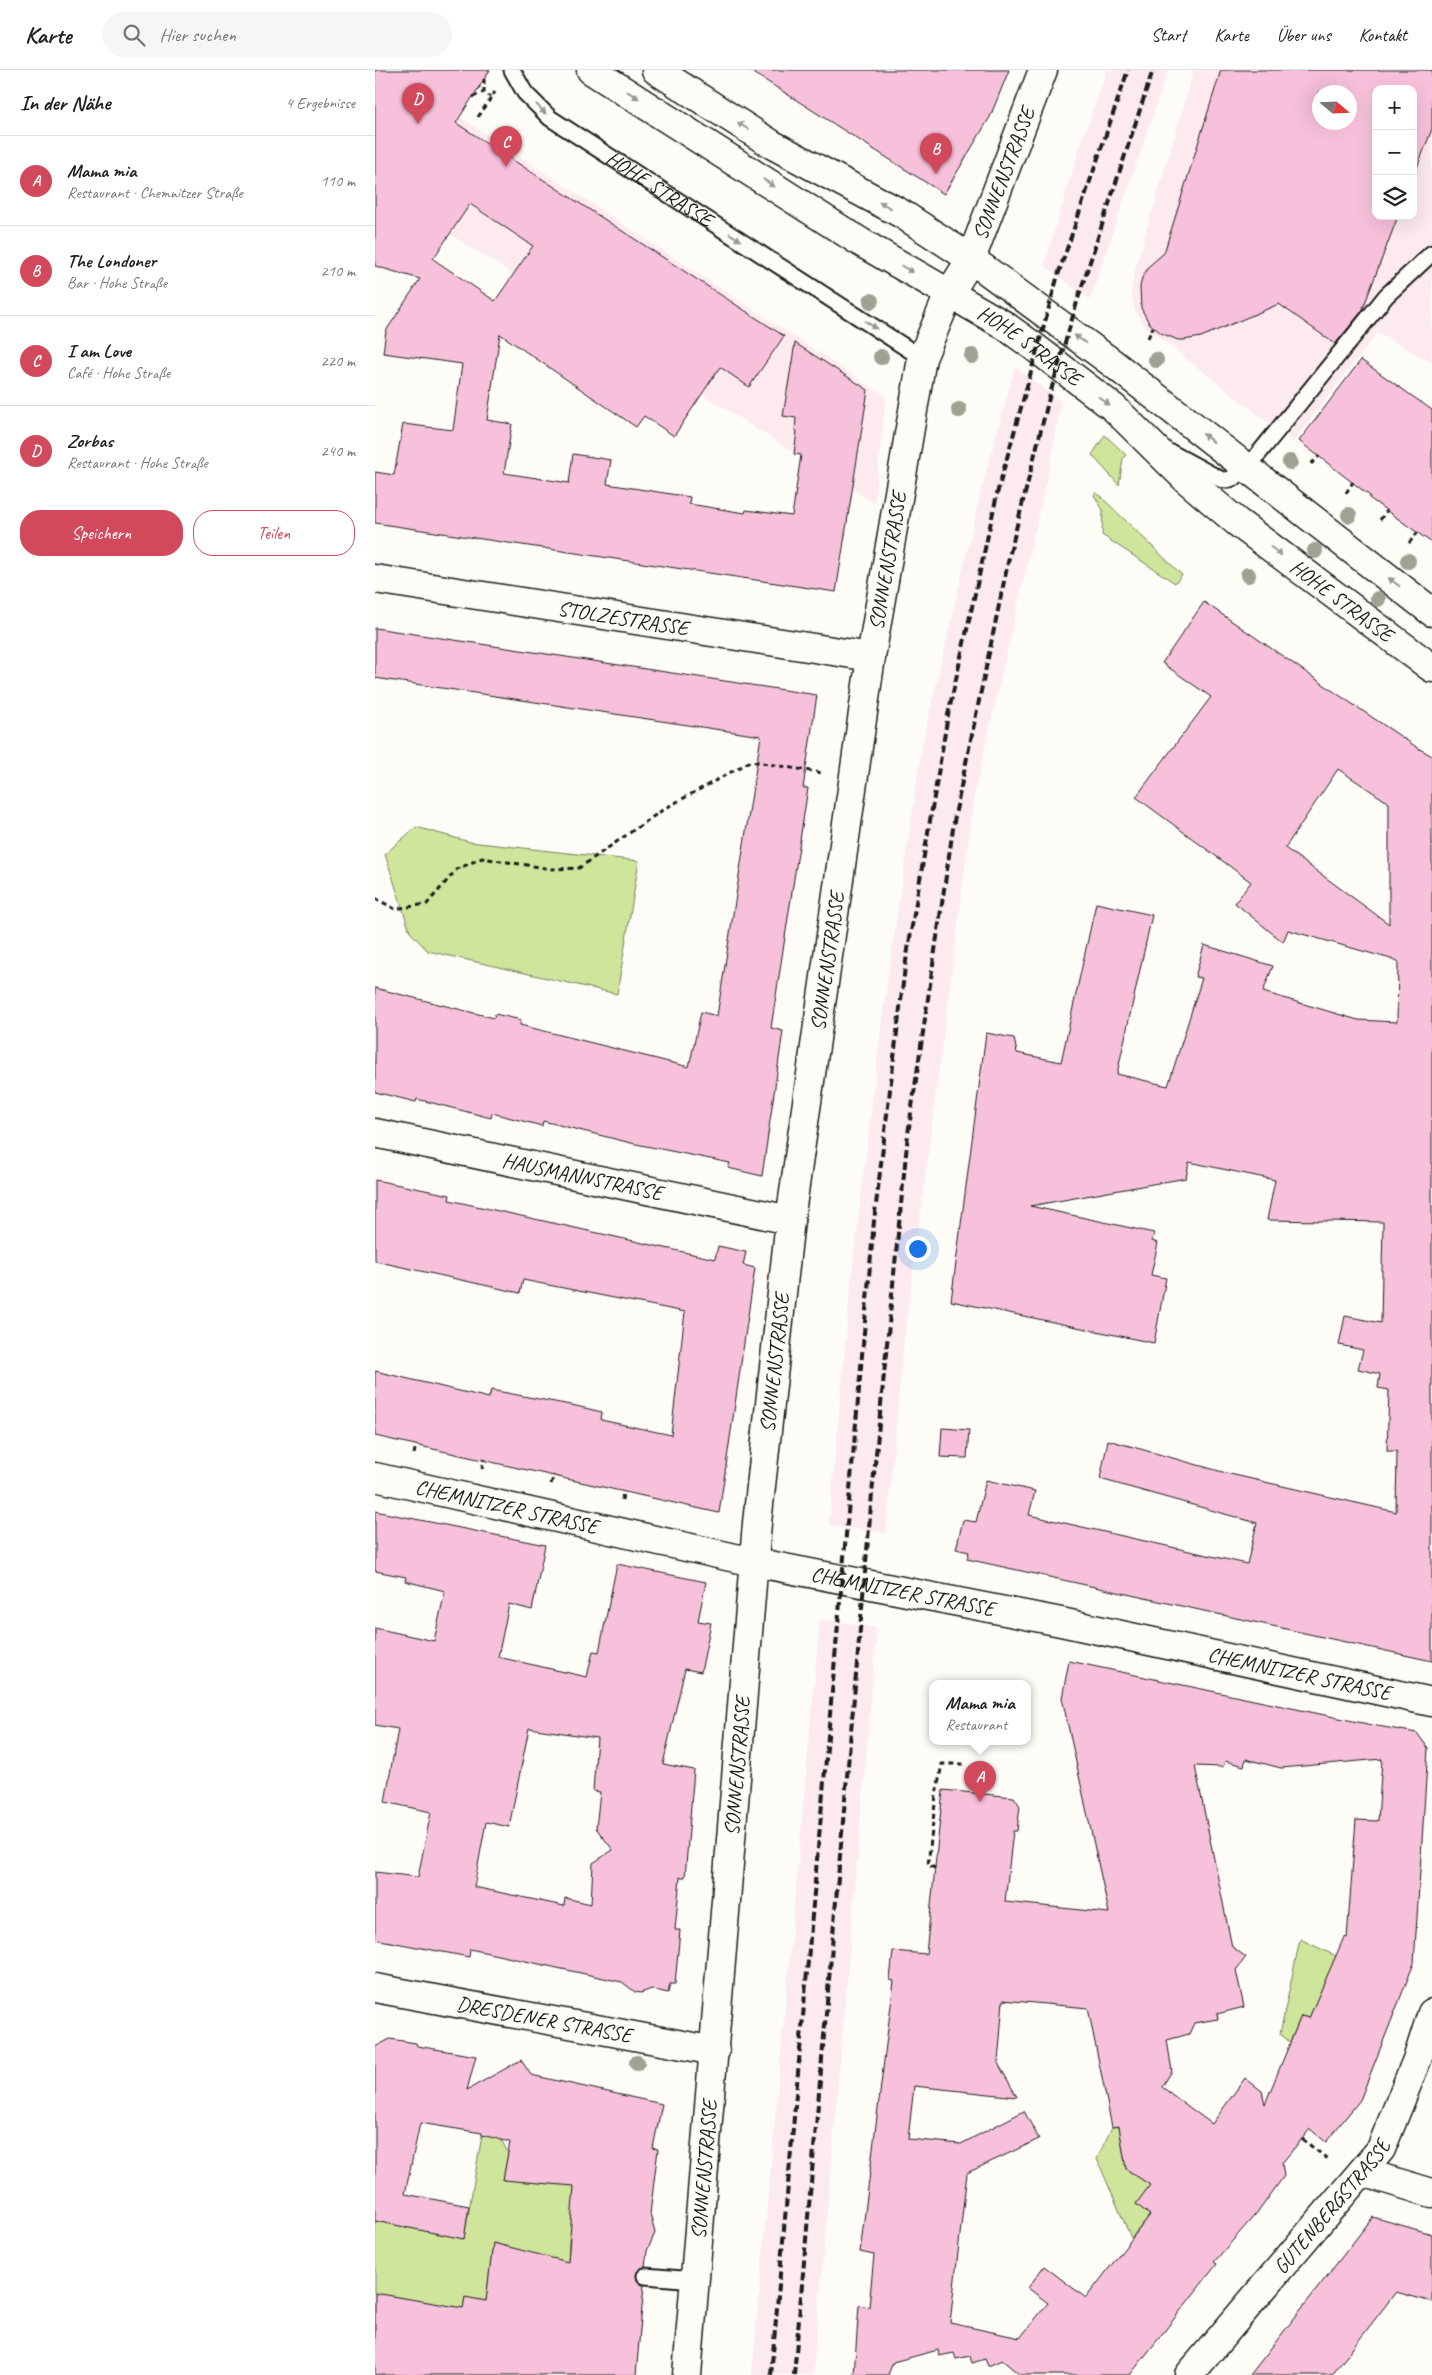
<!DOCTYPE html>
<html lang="de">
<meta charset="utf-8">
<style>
:root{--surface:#fff;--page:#f6f6f6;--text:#222;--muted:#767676;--line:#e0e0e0;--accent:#d1495b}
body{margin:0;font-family:Caveat,sans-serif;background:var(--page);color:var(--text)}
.controls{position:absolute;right:15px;top:15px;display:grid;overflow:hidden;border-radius:10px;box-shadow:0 5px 20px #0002}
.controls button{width:45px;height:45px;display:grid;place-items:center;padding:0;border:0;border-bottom:1px solid var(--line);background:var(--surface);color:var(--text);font:25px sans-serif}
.compass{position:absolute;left:937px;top:15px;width:45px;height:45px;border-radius:50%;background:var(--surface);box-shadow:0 5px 20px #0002;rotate:109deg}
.you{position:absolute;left:542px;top:1178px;width:18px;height:18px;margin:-12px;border:4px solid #fff;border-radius:50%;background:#1a73e8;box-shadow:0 0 0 8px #1a73e833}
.badge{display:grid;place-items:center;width:32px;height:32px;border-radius:50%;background:var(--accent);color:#fff;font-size:16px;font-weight:700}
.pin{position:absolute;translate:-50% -41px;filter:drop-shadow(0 1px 2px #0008)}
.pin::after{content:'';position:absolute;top:26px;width:18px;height:15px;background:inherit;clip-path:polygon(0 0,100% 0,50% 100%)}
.popup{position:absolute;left:554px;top:1610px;width:102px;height:65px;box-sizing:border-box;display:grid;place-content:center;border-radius:10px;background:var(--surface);filter:drop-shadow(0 1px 4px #0005);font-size:16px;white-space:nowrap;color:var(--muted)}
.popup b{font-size:19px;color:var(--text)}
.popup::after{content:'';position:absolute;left:50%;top:100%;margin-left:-10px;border:10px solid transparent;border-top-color:var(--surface)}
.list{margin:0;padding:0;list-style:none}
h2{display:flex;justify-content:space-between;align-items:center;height:65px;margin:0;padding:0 20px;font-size:21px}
h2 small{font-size:16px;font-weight:400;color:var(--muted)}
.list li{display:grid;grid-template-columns:32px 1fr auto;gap:15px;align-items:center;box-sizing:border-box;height:90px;padding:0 20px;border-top:1px solid var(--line)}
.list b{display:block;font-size:19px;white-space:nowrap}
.list p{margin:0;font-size:16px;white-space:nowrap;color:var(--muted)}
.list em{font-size:16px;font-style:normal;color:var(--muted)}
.actions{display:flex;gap:10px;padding:15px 20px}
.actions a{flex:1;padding:11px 0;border:1px solid var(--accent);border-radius:20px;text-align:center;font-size:18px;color:var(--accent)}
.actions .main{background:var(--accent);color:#fff}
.icon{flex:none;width:28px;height:28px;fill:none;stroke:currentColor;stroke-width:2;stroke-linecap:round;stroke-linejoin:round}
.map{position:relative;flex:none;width:1057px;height:2305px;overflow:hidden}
header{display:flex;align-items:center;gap:30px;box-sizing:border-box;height:70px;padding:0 25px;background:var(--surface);border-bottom:1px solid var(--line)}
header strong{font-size:24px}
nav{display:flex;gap:28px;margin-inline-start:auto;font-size:18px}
.search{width:350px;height:45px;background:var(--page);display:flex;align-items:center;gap:12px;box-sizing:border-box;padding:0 18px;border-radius:28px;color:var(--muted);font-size:19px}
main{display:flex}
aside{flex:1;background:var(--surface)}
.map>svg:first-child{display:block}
.built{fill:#fceaef;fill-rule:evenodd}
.green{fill:#cee59b;stroke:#75805c}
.building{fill:#f8c1db;stroke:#1c1c1c;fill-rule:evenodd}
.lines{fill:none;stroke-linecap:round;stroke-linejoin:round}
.service-casing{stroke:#1c1c1c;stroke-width:19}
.minor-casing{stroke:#1c1c1c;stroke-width:31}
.secondary-casing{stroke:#1c1c1c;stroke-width:31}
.path{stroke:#1c1c1c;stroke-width:3;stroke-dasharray:5 4;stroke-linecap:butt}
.service{stroke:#fdfcf7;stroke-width:15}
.minor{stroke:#fdfcf7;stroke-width:28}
.secondary{stroke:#fdfcf7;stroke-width:28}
.rail{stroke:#1c1c1c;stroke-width:4;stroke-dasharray:8 4;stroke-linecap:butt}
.tree{fill:#9ea293}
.oneway{fill:#989794}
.labels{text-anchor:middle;stroke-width:4;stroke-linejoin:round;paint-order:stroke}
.street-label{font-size:21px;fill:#1c1c1c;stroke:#fdfcf7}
</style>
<header>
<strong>Karte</strong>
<div class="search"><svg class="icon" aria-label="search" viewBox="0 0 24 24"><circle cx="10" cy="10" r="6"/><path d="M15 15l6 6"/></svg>Hier suchen</div>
<nav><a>Start</a><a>Karte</a><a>Über uns</a><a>Kontakt</a></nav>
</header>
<main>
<aside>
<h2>In der Nähe<small>4 Ergebnisse</small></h2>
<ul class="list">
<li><span class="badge">A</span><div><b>Mama mia</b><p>Restaurant · Chemnitzer Straße</p></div><em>110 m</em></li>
<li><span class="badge">B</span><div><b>The Londoner</b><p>Bar · Hohe Straße</p></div><em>210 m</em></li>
<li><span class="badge">C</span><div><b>I am Love</b><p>Café · Hohe Straße</p></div><em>220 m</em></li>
<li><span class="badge">D</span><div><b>Zorbas</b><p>Restaurant · Hohe Straße</p></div><em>240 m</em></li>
</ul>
<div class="actions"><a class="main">Speichern</a><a>Teilen</a></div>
</aside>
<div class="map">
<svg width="1057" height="2305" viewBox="0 0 1057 2305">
<rect width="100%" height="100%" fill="#fdfcf7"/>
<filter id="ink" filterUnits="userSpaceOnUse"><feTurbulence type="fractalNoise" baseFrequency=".02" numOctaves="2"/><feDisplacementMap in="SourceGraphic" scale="10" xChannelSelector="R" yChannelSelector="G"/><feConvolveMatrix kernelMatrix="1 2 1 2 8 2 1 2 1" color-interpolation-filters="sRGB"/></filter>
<g filter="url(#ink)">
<g class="built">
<polygon points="0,0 13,0 511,327 499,433 0,117"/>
<polygon points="732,0 793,0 715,230 669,195 703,83"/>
<path d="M819 0H1057V292L1002 263 918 372 771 257 760 241 756 223 760 200ZM1001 19H1038V146H1001ZM944 22H974V52H944Z"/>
<polygon points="640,297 686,332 678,381 600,721 528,1278 511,1463 509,1463 454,1455 476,1212 507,949 547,676 606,421"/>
<polygon points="445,1549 502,1558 438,2305 377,2305"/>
</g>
<g class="green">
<polygon points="730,365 751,385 748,389 744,415 717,385"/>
<polygon points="721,422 807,505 800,513 727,465 728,440 719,425"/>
<polygon points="41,757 95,772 264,791 242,924 53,881 35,862 10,784"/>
<polygon points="925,1869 961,1886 934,1948 926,1946 915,1972 905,1964"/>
<polygon points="744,2056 751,2099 775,2115 761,2134 775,2145 756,2168 722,2089 737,2057"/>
<polygon points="107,2065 125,2067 133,2083 128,2110 209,2099 206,2169 194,2169 193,2194 118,2173 111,2231 90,2228 87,2244 0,2240 0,2151 89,2168"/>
</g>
<g class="building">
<path d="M0 0H115L81 53 409 266 374 317 345 297 299 366 269 346 261 357 125 264 112 350 137 354 129 403 194 413 198 384 236 390 232 414 315 427 314 434 370 443 371 440 417 446 426 385 419 384 422 361H420L421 348 408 346 420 273 493 320 461 522 0 453V402L19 405 28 354 78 360 87 294 8 283 11 261 45 209 0 196ZM95 134 158 176 120 231 58 189Z"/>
<polygon points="374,0 634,0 615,47 569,124"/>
<path d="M846 0H1057V59L1038 108V19H1001V146H1023L987 241 960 274 904 234 826 267 809 270H803L786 263 774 253 766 238 765 217 767 208 774 196 789 183ZM944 22H974V52H944Z"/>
<polygon points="986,290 1057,340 1057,473 994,428 995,426 924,371"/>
<path d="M829 532 964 625 1043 678 1057 686V1591L592 1489 594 1482 581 1479 588 1450 601 1452 611 1410 660 1421 654 1445 872 1494 882 1453 725 1409 733 1370 855 1404 1021 1442 1022 1381H1012L1014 1320 1003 1318 1005 1304 983 1299 988 1280 964 1275 970 1246 1006 1253 1008 1152 892 1150 900 1110 814 1092 811 1108 655 1136 779 1163 777 1171 783 1173 776 1205 791 1208 779 1273 576 1231 611 963 639 968 642 983 686 992 721 833 777 845 742 1004 793 1016 827 908 820 907 829 875 898 896 888 922 983 950 1022 952 1023 891 913 860 908 872 860 833 876 812 761 727 836 627 787 593ZM963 699 1014 733V854L910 778Z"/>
<polygon points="0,558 442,625 428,718 433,718 396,958 408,961 387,1106 353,1098 355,1093 256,1073 168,1051 167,1056 117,1043 116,1048 42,1029 41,1032 0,1022 0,918 119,948 120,944 146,950 145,955 314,997 326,942 342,946 386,666 0,608"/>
<polygon points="0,1110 75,1125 74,1130 340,1189 343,1176 371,1182 368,1195 380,1198 344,1443 0,1366 0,1301 114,1328 116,1320 201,1336 227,1342 226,1350 296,1365 310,1242 148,1210 145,1223 0,1191"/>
<polygon points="567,1358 594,1360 592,1388 565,1387"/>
<path d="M0 1441 170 1475 157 1540 134 1534 123 1587 212 1607 218 1581 224 1582 242 1494 331 1512 323 1551 336 1553 326 1602 310 1599 288 1694 319 1700 310 1807H305L300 1860H305L300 1914H295L293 1923 276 1919 266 1923 260 1922 247 1912 95 1879 94 1887 0 1869V1802L43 1807 56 1742 10 1732 23 1659 0 1655V1558L59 1571 70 1521 30 1511 31 1507 0 1501ZM154 1658 222 1668 218 1721 225 1722 221 1758 238 1780 218 1793 216 1834 190 1828 189 1836 99 1817 111 1752 134 1757Z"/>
<path d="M694 1591 997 1655 1042 1663 1053 1678 1039 1893 985 2030 951 2072 935 2059 907 2093 909 2106 886 2138 839 2192 842 2194 755 2305H645L627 2290 613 2296 610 2289 597 2293 595 2286 581 2289 579 2283 564 2286 563 2280 518 2292 513 2305H479L484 2235 494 2237 499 2185 485 2182 519 1911 515 1910 518 1881 551 1884 568 1720 639 1727 645 1736 642 1761H638L630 1832 734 1843 687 1628ZM871 1689 906 1698 1007 1689 1003 1751 981 1750 972 1868 969 1867 934 1948 926 1946 890 2034 887 2021 870 2008 837 2054 787 2017 797 2001 792 1970 814 1964 819 1953 843 1949 842 1944 869 1937 861 1900 871 1887 857 1877 820 1696 848 1697 850 1691 869 1696ZM628 1930 713 1938 737 2057 744 2056 751 2099 775 2115 761 2134 775 2145 711 2228 669 2196 653 2218 673 2233 645 2268 575 2253 592 2103 664 2069 649 2041 586 2074 533 2069 539 2016 642 2027 623 1993Z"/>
<polygon points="15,1969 41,1973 42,1976 101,1986 92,2020 146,1990 156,2005 287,2034 278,2078 283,2079 275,2144 280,2163 272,2181 270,2197 266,2198 261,2205 262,2210 269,2215 261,2305 0,2305 0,2223 88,2238 90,2227 111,2231 118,2173 193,2192 199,2116 128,2110 135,2072 107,2065 107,2063 45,2053 30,2124 94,2136 89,2169 0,2151 0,1977"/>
<polygon points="998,2147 1057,2164 1057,2232 1021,2222 957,2305 875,2305"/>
</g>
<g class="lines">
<g class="service-casing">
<g id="service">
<path id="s1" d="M137 0 150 23 175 48 547 288"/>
<path d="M797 383 847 410C858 411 864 404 872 398L1011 226 1057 183"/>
<polyline points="270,2206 320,2210"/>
</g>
</g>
<g class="minor-casing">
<g id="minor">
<path id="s2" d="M0 509 496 587"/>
<path id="s3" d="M0 1063 415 1150"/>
<path id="s4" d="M0 1407 378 1492 686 1552 1057 1632"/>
<path id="s5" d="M0 1918 340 1981"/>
<polyline points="987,2102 1057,2123"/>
<path id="s6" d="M312 2305 382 1453 415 1150 496 587 547 288 574 224 596 189 668 0"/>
<path id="s7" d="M814 2305 1006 2079 1043 1987 1057 1943"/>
</g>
</g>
<g class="secondary-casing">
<g id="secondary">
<path id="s8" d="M216 0 487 173 629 255 658 276 739 338 811 409 862 452 1057 598"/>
<polyline points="281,0 398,75 527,144 596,189 736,292 1057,542"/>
</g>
</g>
<g class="path">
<polyline points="109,9 109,22 116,27"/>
<polyline points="98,27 109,22 104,17"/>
<polyline points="103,47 120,22"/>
<polyline points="773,268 778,257"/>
<polyline points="936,394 944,386"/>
<polyline points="971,423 978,412"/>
<polyline points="1005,450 1012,440"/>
<polyline points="1034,473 1043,462"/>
<polyline points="0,828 20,839 52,834 82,799 107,788 177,799 204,798 289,739 376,691 447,703"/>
<polyline points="39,1384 41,1375"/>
<polyline points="107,1399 109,1389"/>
<polyline points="176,1414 179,1405"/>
<polyline points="247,1430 248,1421"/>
<polyline points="606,1696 605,1712 612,1719"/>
<polyline points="560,1798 553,1795 561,1725 567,1694 592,1694"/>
<polyline points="927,2069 954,2090"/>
</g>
<use href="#service" class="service"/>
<use href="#minor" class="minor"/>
<use href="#secondary" class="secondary"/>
<g class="rail">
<polyline points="396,2305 499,1151 530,897 573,645 623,420 683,205 753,0"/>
<polyline points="419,2305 497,1424 533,1064 580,745 635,483 675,324 705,222 778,0"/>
</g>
</g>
<g class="tree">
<circle cx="496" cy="231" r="8"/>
<circle cx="597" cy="286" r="8"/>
<circle cx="506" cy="287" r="8"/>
<circle cx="781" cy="290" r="8"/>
<circle cx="584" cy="340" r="8"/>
<circle cx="915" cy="392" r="8"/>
<circle cx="974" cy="445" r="8"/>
<circle cx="940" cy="481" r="8"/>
<circle cx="1033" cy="491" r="8"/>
<circle cx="873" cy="505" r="8"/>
<circle cx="1003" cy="529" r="8"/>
<circle cx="262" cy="1993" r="8"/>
</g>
<defs><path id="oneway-solid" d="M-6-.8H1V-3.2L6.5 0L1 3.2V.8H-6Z" transform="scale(1.25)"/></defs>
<g class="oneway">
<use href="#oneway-solid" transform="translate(258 25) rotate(31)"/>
<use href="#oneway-solid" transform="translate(166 39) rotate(46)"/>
<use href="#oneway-solid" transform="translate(368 56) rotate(-148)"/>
<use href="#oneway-solid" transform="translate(394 113) rotate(33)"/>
<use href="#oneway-solid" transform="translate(510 135) rotate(-151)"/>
<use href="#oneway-solid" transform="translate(360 167) rotate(33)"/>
<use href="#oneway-solid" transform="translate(532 199) rotate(30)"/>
<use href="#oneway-solid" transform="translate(496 255) rotate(33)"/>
<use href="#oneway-solid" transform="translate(705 269) rotate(-144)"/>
<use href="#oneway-solid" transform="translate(729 331) rotate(37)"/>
<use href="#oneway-solid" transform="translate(833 368) rotate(-142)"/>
<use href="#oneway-solid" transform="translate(901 481) rotate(37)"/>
<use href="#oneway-solid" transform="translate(1019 512) rotate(-142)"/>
</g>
</g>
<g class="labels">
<g class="street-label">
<text dy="7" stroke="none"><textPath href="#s6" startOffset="2234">SONNENSTRASSE</textPath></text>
<text dy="7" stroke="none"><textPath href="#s1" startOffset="192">HOHE STRASSE</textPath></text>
<text dy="7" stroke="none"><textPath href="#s8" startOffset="518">HOHE STRASSE</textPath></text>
<text dy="7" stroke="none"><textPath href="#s6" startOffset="1826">SONNENSTRASSE</textPath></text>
<text dy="7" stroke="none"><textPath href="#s8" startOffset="922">HOHE STRASSE</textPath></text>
<text dy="7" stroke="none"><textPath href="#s2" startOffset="251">STOLZESTRASSE</textPath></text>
<text dy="7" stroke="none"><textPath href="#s6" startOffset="1421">SONNENSTRASSE</textPath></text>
<text dy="7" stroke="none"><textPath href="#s3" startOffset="212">HAUSMANNSTRASSE</textPath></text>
<text dy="7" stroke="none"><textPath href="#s6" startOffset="1016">SONNENSTRASSE</textPath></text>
<text dy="7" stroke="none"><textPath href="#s4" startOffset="135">CHEMNITZER STRASSE</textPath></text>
<text dy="7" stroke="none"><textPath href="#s4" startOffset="540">CHEMNITZER STRASSE</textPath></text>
<text dy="7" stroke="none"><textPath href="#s4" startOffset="945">CHEMNITZER STRASSE</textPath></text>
<text dy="7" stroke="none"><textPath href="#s6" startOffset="611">SONNENSTRASSE</textPath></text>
<text dy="7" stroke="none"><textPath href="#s5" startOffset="172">DRESDENER STRASSE</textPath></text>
<text dy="7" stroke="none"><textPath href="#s6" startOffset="206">SONNENSTRASSE</textPath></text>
<text dy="7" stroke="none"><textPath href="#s7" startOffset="221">GUTENBERGSTRASSE</textPath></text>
</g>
</g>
</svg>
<div class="controls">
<button>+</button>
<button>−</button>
<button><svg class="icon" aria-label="layers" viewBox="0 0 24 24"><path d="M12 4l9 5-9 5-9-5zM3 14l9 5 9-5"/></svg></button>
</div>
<svg class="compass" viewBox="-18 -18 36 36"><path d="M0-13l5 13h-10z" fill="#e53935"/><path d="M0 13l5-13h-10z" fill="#767676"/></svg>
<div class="you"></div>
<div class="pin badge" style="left:605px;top:1732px">A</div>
<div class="popup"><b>Mama mia</b>Restaurant</div>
<div class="pin badge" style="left:561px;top:104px">B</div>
<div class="pin badge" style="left:131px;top:97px">C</div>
<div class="pin badge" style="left:43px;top:54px">D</div>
</div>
</main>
